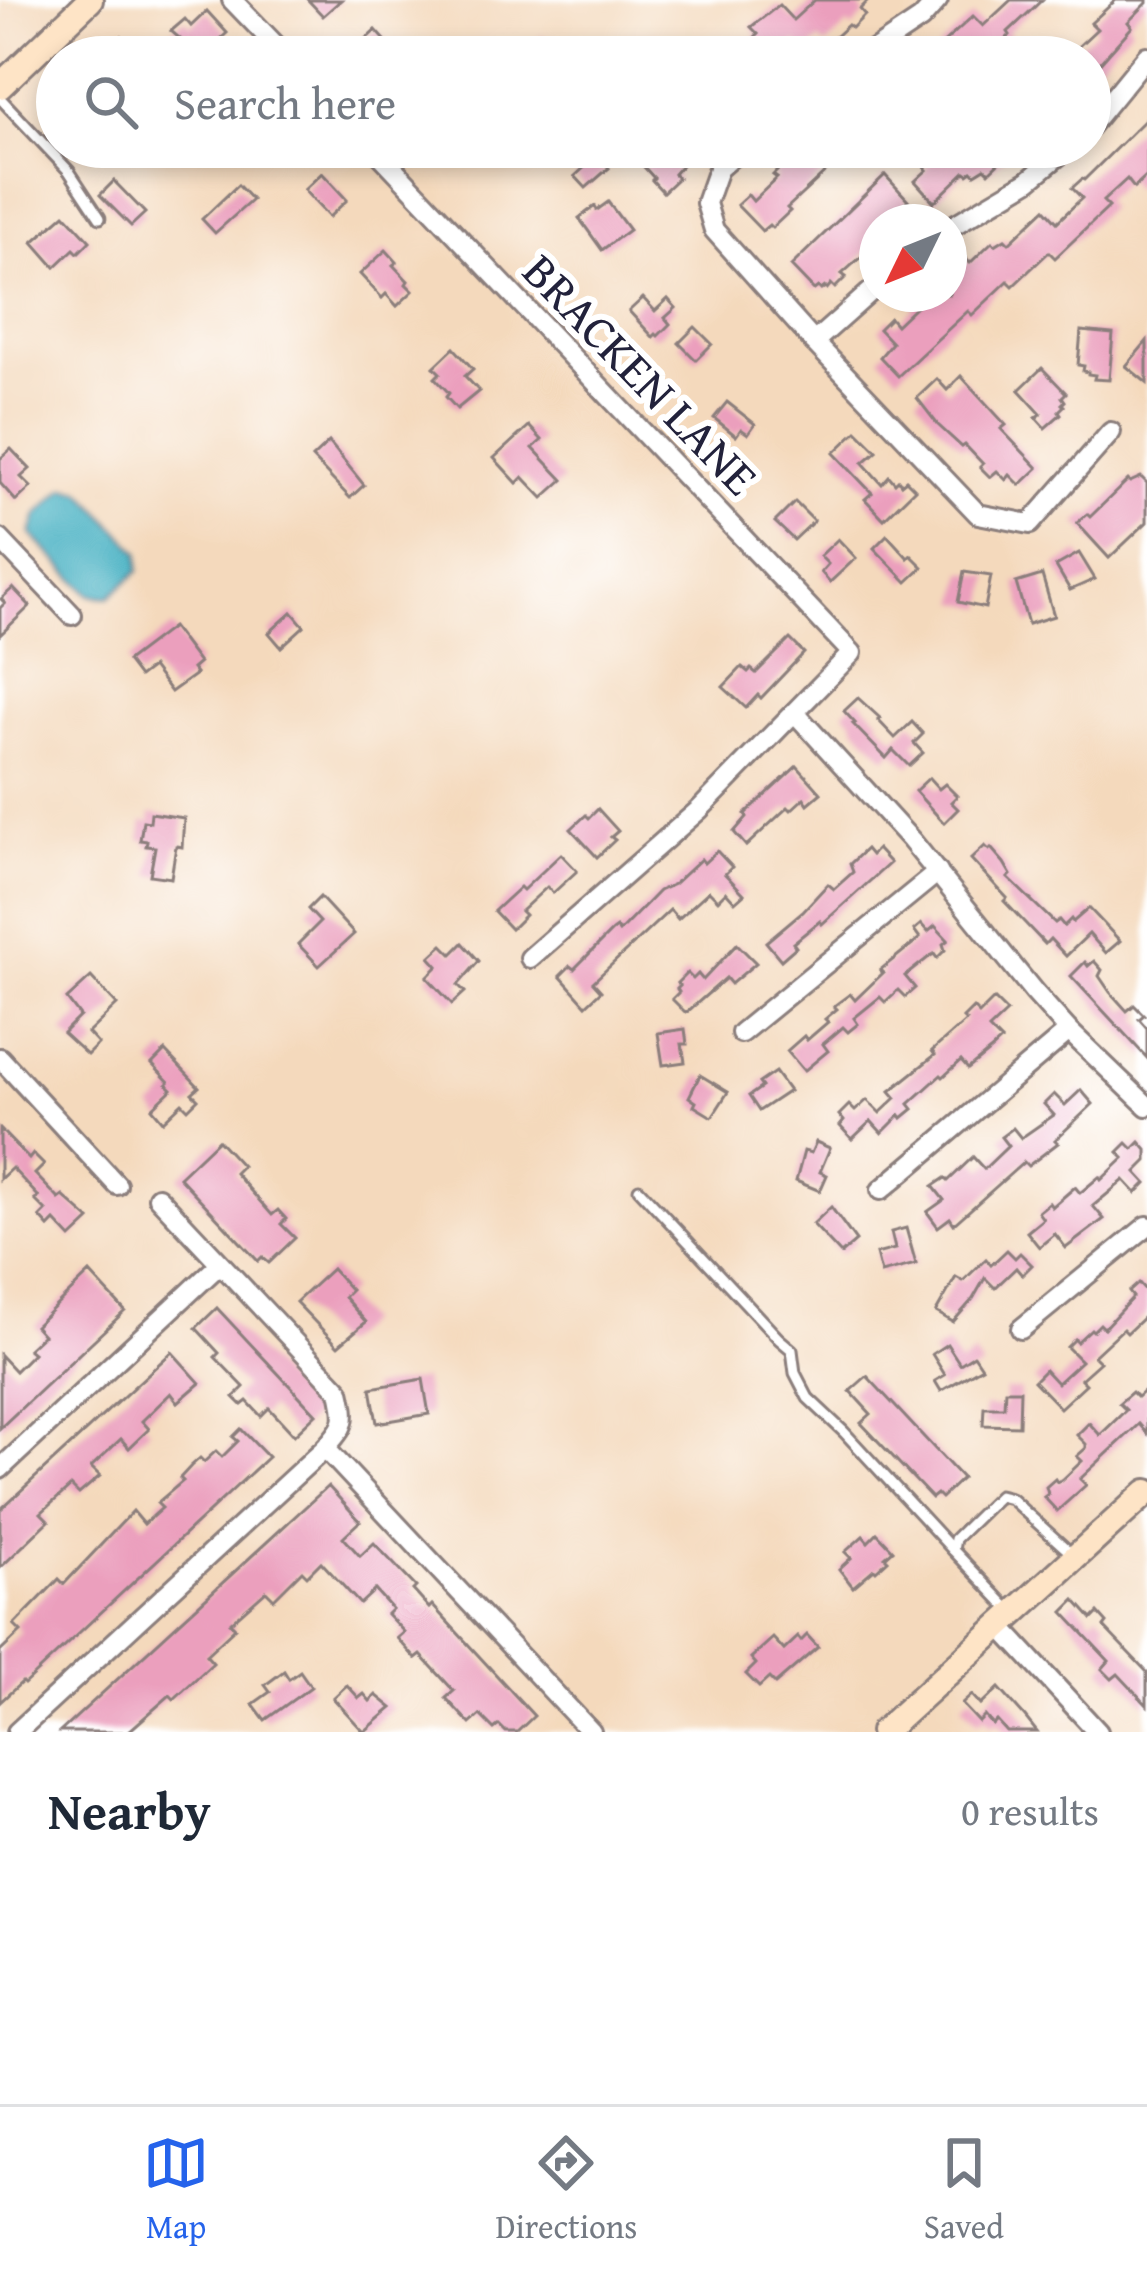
<!DOCTYPE html>
<style>
:root{--surface:#fff;--page:#f6f6f7;--text:#1f2937;--muted:#747a83;--line:#e0e1e3;--accent:#2563eb}
body{margin:0;font-family:"Gentium Book Plus",serif;background:var(--page);color:var(--text)}
.compass{position:absolute;left:859px;top:204px;width:108px;height:108px;border-radius:50%;background:var(--surface);box-shadow:0 6px 18px #0003;rotate:227deg}
.list{margin:0;padding:0;list-style:none}
h2{display:flex;justify-content:space-between;align-items:center;height:156px;margin:0;padding:0 48px;font-size:51px}
h2 small{font-size:39px;font-weight:400;color:var(--muted)}
.icon{flex:none;width:66px;height:66px;fill:none;stroke:currentColor;stroke-width:2;stroke-linecap:round;stroke-linejoin:round}
.map{position:relative;flex:none;width:1147px;height:1732px;overflow:hidden}
.search{position:absolute;background:var(--surface);box-shadow:0 6px 18px #0003;left:36px;right:36px;top:36px;height:132px;display:flex;align-items:center;gap:30px;box-sizing:border-box;padding:0 42px;border-radius:66px;color:var(--muted);font-size:45px}
.sheet{height:372px;background:var(--surface)}
nav{display:flex;justify-content:space-around;align-items:center;box-sizing:border-box;height:168px;border-top:3px solid var(--line);background:var(--surface);font-size:33px;color:var(--muted)}
nav a{display:grid;justify-items:center;gap:6px}
nav .on{color:var(--accent)}
.map>svg:first-child{display:block}
.water{fill:#43afc1;stroke:#32687e;stroke-width:3}
.building{fill:#eb9fbd}
.lines{fill:none;stroke-linecap:round;stroke-linejoin:round}
.lane-casing{stroke:#8b7e7c;stroke-width:15}
.street-casing{stroke:#8b7e7c;stroke-width:24}
.secondary-casing{stroke:#8b7e7c;stroke-width:30}
.lane{stroke:#fff;stroke-width:9}
.street{stroke:#fff;stroke-width:18}
.secondary{stroke:#fee4c6;stroke-width:24}
.labels{text-anchor:middle;stroke-width:12;stroke-linejoin:round;paint-order:stroke}
.street-label{font-size:48px;fill:#22223b;stroke:#fff}
</style>
<div class="map">
<svg width="1147" height="1732" viewBox="0 0 1147 1732">
<rect width="100%" height="100%" fill="#fff"/>
<filter id="ink" filterUnits="userSpaceOnUse"><feTurbulence type="fractalNoise" baseFrequency=".00833" numOctaves="2"/><feDisplacementMap in="SourceGraphic" scale="24" xChannelSelector="R" yChannelSelector="G"/><feConvolveMatrix kernelMatrix="1 2 1 2 8 2 1 2 1" color-interpolation-filters="sRGB"/></filter>
<filter id="wash" filterUnits="userSpaceOnUse"><feTurbulence type="fractalNoise" baseFrequency=".004" numOctaves="4" result="noise"/><feDisplacementMap in="SourceGraphic" scale="48" xChannelSelector="R" yChannelSelector="G"/><feGaussianBlur stdDeviation="2.7" result="paint"/><feColorMatrix in="noise" values="0 0 0 0 0 0 0 0 0 0 0 0 0 0 0 0 0 1.4 0 .05"/><feComposite in="paint" operator="in"/></filter>
<g filter="url(#wash)">
<rect width="100%" height="100%" fill="#f4d9bc"/>
<polygon class="water" points="65,488 81,491 139,552 139,571 109,597 90,595 31,534 37,515"/>
<g id="blocks">
<g class="building">
<polygon points="308,0 341,0 323,16"/>
<polygon points="815,0 869,0 860,9 865,15 852,28 848,25 825,46 820,40 805,52 796,42 784,53 784,57 746,57 741,51 758,34 751,27 779,5 793,20"/>
<polygon points="1011,0 1042,0 1008,32 1010,35 1004,41 1007,45 995,57 947,57 938,48 973,16 983,26"/>
<polygon points="1116,0 1147,0 1147,3 1128,22 1132,27 1090,74 1090,57 1067,57 1097,29 1091,23"/>
<polygon points="207,11 227,33 201,57 171,31 185,19 191,26"/>
<polygon points="376,30 393,49 384,57 361,57 354,50"/>
<polygon points="543,35 553,48 553,57 517,57"/>
<polygon points="122,36 143,57 113,57 108,51"/>
<polygon points="1147,118 1147,176 1134,188 1127,179 1103,201 1109,207 1055,258 1049,252 1013,286 1008,281 972,315 968,311 898,376 880,357 892,343 879,329 890,318 896,325 916,306 913,304 918,299 913,294 949,294 949,278 958,270 954,266 964,257 970,263 992,242 995,245 1005,239 1009,243 1045,209 1057,222 1082,198 1072,188 1082,179 1084,180"/>
<polygon points="646,147 680,147 689,157 674,174 678,178 663,192 652,180 654,178 635,157"/>
<polygon points="785,147 863,147 843,165 840,162 833,169 831,167 787,208 790,211 772,228 769,225 762,231 737,205 748,195 753,201 777,178 773,175 778,170 775,162 780,157 777,154"/>
<polygon points="947,147 1015,147 989,172 985,168 975,174 972,171 968,174 965,172 934,202 915,181 927,170 925,168"/>
<polygon points="598,155 609,168 586,188 575,176"/>
<polygon points="322,173 347,200 329,217 304,190"/>
<polygon points="885,175 908,200 904,204 907,207 904,211 906,213 896,222 877,222 877,254 871,248 842,274 846,277 835,288 831,284 827,289 825,287 821,290 818,287 814,290 791,266"/>
<polygon points="114,181 145,213 131,226 100,195"/>
<polygon points="238,185 252,200 215,233 202,219"/>
<polygon points="608,202 629,230 602,250 579,218 595,206 597,210"/>
<polygon points="65,214 90,241 78,253 74,249 55,267 33,242"/>
<polygon points="386,250 397,262 393,265 408,281 406,284 413,291 397,306 386,294 382,298 360,274"/>
<polygon points="643,298 655,311 668,299 676,308 665,318 670,324 658,336 656,334 653,337 629,311"/>
<polygon points="695,327 712,344 696,360 679,343"/>
<polygon points="1081,331 1113,334 1109,380 1094,379 1095,375 1088,374 1088,372 1083,371 1084,366 1078,365"/>
<polygon points="1147,341 1147,383 1126,366"/>
<polygon points="454,348 473,369 465,376 479,391 457,409 446,397 449,393 435,378 440,373 434,367"/>
<polygon points="1042,368 1066,393 1062,397 1065,401 1062,404 1064,406 1059,411 1061,414 1045,428 1036,418 1041,414 1019,390"/>
<polygon points="961,376 1006,425 1001,429 1038,468 1020,485 1010,475 1006,480 997,471 990,477 980,467 983,464 965,445 962,447 938,425 917,398 937,379 947,390"/>
<polygon points="727,402 755,424 748,434 741,429 736,436 714,418"/>
<polygon points="529,426 542,440 533,448 563,480 543,498 523,477 517,483 494,458"/>
<polygon points="857,431 877,451 863,463 882,484 889,476 895,483 898,480 901,484 906,480 915,489 884,519 865,499 872,493 834,453"/>
<polygon points="329,442 364,485 350,498 312,458"/>
<polygon points="11,449 30,469 21,477 31,487 16,501 0,483 0,459"/>
<polygon points="1141,477 1147,483 1147,522 1109,558 1077,523 1087,514 1090,517 1128,480 1130,482"/>
<polygon points="795,502 814,521 794,540 775,522"/>
<polygon points="887,535 908,558 911,555 923,567 907,582 874,548"/>
<polygon points="838,539 856,558 830,582 821,572 828,564 820,556"/>
<polygon points="1079,553 1095,579 1070,590 1056,566"/>
<polygon points="964,572 991,576 985,608 958,602"/>
<polygon points="1042,575 1054,616 1028,624 1016,583"/>
<polygon points="13,588 30,606 0,635 0,608 5,603 1,599"/>
<polygon points="292,612 304,626 281,647 269,633"/>
<polygon points="172,627 199,663 192,669 196,674 171,692 152,667 139,677 127,661"/>
<polygon points="790,639 804,653 761,698 758,695 746,708 723,687 742,667 748,672 751,669 756,673"/>
<polygon points="858,698 880,718 878,720 895,738 912,722 923,734 914,743 923,753 909,766 893,750 886,758 853,724 855,723 844,711"/>
<polygon points="797,766 821,793 808,804 804,798 791,810 788,807 746,846 734,832 747,817 745,814"/>
<polygon points="929,778 939,789 945,784 957,796 951,802 958,809 944,823 915,791"/>
<polygon points="598,809 618,831 611,837 615,840 597,857 571,829 586,815 589,818"/>
<polygon points="151,813 184,818 182,847 176,846 171,878 150,875 155,847 146,846 147,841 140,840 143,821 150,822"/>
<polygon points="985,846 989,850 991,848 1004,863 1011,875 1008,878 1055,923 1059,920 1064,926 1071,919 1073,922 1089,908 1120,941 1106,953 1089,934 1066,956 1050,939 1045,944 1004,901 1007,898 971,859"/>
<polygon points="866,849 871,855 877,849 890,863 822,924 820,921 793,943 796,947 781,960 766,942 803,911 828,884 834,889 853,872 850,864"/>
<polygon points="717,851 732,867 725,874 744,894 735,902 726,892 718,900 709,891 678,919 670,910 593,982 601,991 586,1005 560,976 570,966 574,969 612,931 616,928 619,932 659,891 674,884 701,859 704,863"/>
<polygon points="561,854 577,871 553,893 547,887 521,911 525,915 511,929 494,911 520,887 523,890"/>
<polygon points="320,897 354,934 319,966 298,944 320,922 308,909"/>
<polygon points="921,924 928,932 935,926 948,940 943,944 945,950 937,958 934,954 929,957 905,976 915,988 905,997 898,990 885,1002 880,997 854,1018 858,1024 848,1032 843,1027 823,1044 828,1051 804,1071 787,1051 804,1036 807,1040 828,1022 825,1019 837,1009 834,1006 850,994 855,1000 883,973 880,970 920,938 914,930"/>
<polygon points="463,943 479,961 458,985 465,992 452,1004 427,977 438,966 430,957 443,945 452,954"/>
<polygon points="737,944 756,963 731,984 726,978 686,1013 672,999 679,992 677,989 680,986 677,983 687,973 693,979 698,974 703,980"/>
<polygon points="1094,961 1102,970 1099,976 1110,992 1127,1011 1134,1005 1144,1015 1139,1019 1147,1028 1147,1058 1071,976 1085,962 1088,966"/>
<polygon points="91,977 117,1005 88,1033 98,1044 87,1055 63,1033 80,1016 67,999"/>
<polygon points="994,999 1007,1012 989,1029 1001,1041 990,1051 968,1069 961,1061 943,1077 941,1075 909,1104 913,1109 902,1118 900,1115 882,1133 871,1121 852,1139 840,1126 844,1121 839,1115 849,1105 855,1111 867,1100 880,1113 896,1098 890,1091 935,1055 932,1051 966,1021 963,1018 973,1008 979,1014"/>
<polygon points="685,1029 687,1044 682,1044 685,1062 663,1065 658,1033"/>
<polygon points="165,1051 199,1087 192,1093 198,1099 188,1109 182,1103 163,1121 152,1108 172,1089 167,1084 169,1082 152,1064"/>
<polygon points="775,1072 789,1091 759,1111 749,1096 762,1087 759,1083"/>
<polygon points="700,1075 728,1092 712,1117 694,1106 696,1102 689,1097"/>
<polygon points="1081,1090 1093,1104 1055,1140 1058,1143 1028,1166 1024,1162 954,1224 950,1218 938,1227 927,1212 944,1200 933,1186 945,1178 948,1181 973,1157 984,1169 1008,1146 1001,1137 1013,1128 1021,1138 1054,1115 1044,1104 1054,1094 1065,1105"/>
<polygon points="0,1129 29,1159 33,1154 44,1165 35,1174 59,1199 63,1196 90,1220 71,1238 55,1221 49,1227 40,1217 46,1211 35,1200 39,1197 12,1168 0,1179"/>
<polygon points="218,1140 242,1166 235,1173 272,1215 278,1210 286,1219 281,1224 295,1238 269,1263 262,1257 258,1261 179,1177"/>
<polygon points="816,1142 830,1148 820,1172 827,1175 820,1191 796,1181 804,1151 811,1153"/>
<polygon points="1140,1142 1147,1150 1147,1161 1136,1172 1146,1183 1136,1193 1124,1180 1093,1206 1104,1219 1066,1248 1055,1234 1039,1247 1027,1232 1043,1219 1038,1212 1049,1203 1052,1207 1075,1187 1080,1193 1099,1177 1101,1180 1124,1158 1118,1152 1127,1143 1133,1149"/>
<polygon points="831,1207 856,1241 841,1254 813,1224"/>
<polygon points="906,1228 916,1264 881,1273 876,1254 895,1249 891,1232"/>
<polygon points="1007,1250 1015,1258 1020,1253 1032,1265 1022,1275 1016,1268 995,1288 985,1278 973,1299 953,1322 936,1312 956,1277 963,1281 986,1259 991,1265"/>
<polygon points="332,1269 351,1290 344,1297 366,1322 338,1346 296,1302"/>
<polygon points="90,1273 125,1311 0,1428 0,1355 15,1371 33,1353 28,1349 43,1335 35,1326"/>
<polygon points="1139,1283 1147,1292 1147,1314 1127,1333 1123,1329 1094,1356 1100,1362 1081,1379 1086,1384 1060,1408 1034,1381 1045,1370 1057,1383 1081,1361 1067,1347 1075,1339 1077,1342 1091,1329 1093,1331 1100,1324 1104,1328 1133,1297 1129,1292"/>
<polygon points="217,1308 316,1414 294,1435 269,1408 261,1416 247,1401 242,1405 234,1397 244,1387 215,1357 219,1353 196,1328"/>
<polygon points="947,1344 960,1364 974,1355 982,1367 941,1391 935,1381 945,1375 932,1354"/>
<polygon points="172,1352 200,1383 178,1402 171,1393 142,1421 149,1429 129,1448 121,1439 91,1467 100,1476 79,1494 71,1486 41,1513 49,1521 0,1568 0,1510"/>
<polygon points="867,1376 962,1478 941,1498 937,1494 932,1498 861,1423 871,1414 850,1391"/>
<polygon points="423,1379 429,1414 377,1423 371,1388"/>
<polygon points="1147,1388 1147,1433 1139,1424 1080,1479 1086,1485 1057,1511 1044,1497 1048,1494 1046,1487 1055,1479 1057,1482 1062,1480 1082,1461 1077,1456 1086,1448 1086,1444 1077,1435 1089,1423 1100,1435 1126,1410 1119,1403 1132,1392 1137,1397"/>
<polygon points="1005,1390 1020,1390 1019,1426 983,1425 984,1407 1004,1407"/>
<polygon points="241,1429 268,1457 24,1684 22,1682 0,1702 0,1652 21,1632 14,1625 59,1579 64,1584 133,1511 144,1524 162,1508 157,1503 183,1481 180,1478 191,1466 200,1458 204,1462 216,1451 222,1457 238,1441 233,1437"/>
<polygon points="328,1486 360,1521 343,1537 360,1556 374,1543 416,1587 413,1590 429,1608 432,1605 534,1716 517,1732 506,1732 499,1725 494,1729 480,1715 470,1724 446,1698 454,1691 421,1655 416,1659 397,1638 404,1632 387,1614 392,1609 375,1590 360,1604 321,1562 307,1576 302,1571 274,1599 266,1591 230,1623 235,1628 206,1655 213,1663 174,1699 170,1695 128,1732 60,1732"/>
<polygon points="877,1533 893,1550 885,1557 888,1560 876,1571 874,1569 853,1587 839,1569 851,1558 845,1552 863,1536 868,1542"/>
<polygon points="1075,1600 1092,1619 1098,1613 1107,1623 1104,1627 1147,1672 1147,1705 1118,1674 1112,1679 1102,1669 1109,1661 1063,1612"/>
<polygon points="807,1635 818,1647 775,1684 769,1678 759,1687 746,1674 756,1664 751,1658 773,1638 784,1650 798,1637 801,1641"/>
<polygon points="284,1671 289,1679 300,1671 311,1687 265,1720 253,1704 270,1692 265,1685"/>
<polygon points="347,1685 359,1698 364,1694 370,1701 376,1695 392,1708 364,1732 333,1698"/>
<polygon points="999,1688 1025,1717 1037,1732 1007,1732 997,1721 993,1725 985,1716 979,1722 962,1704 972,1695 981,1705"/>
</g>
</g>
</g>
<g filter="url(#ink)">
<use href="#blocks" fill-opacity="0" stroke="#8b7e7c" stroke-width="3"/>
<g class="lines">
<g class="lane-casing">
<g id="lane">
<polyline points="0,98 69,171 100,218"/>
<polyline points="639,1189 779,1339 792,1350 795,1373 808,1398 844,1432 953,1550"/>
<polyline points="1012,1612 953,1550 955,1539 999,1496 1011,1499 1072,1554"/>
</g>
</g>
<g class="street-casing">
<g id="street">
<polyline points="232,0 287,57"/>
<polyline points="864,57 921,19 938,0"/>
<polyline points="1090,126 1147,56"/>
<polyline points="373,147 852,653 700,809 530,958"/>
<polyline points="743,147 718,169 706,203 714,230 814,342 978,514 1030,524 1111,432"/>
<polyline points="949,228 1028,181 1069,147"/>
<polyline points="814,342 877,286"/>
<polyline points="0,539 72,615"/>
<polyline points="795,713 911,840 1034,992 1069,1031 1147,1106"/>
<polyline points="741,1033 938,872"/>
<polyline points="0,1058 117,1185"/>
<polyline points="881,1190 1069,1031"/>
<polyline points="1021,1329 1147,1226"/>
<polyline points="325,1448 591,1732"/>
<polyline points="0,1469 220,1264"/>
<polyline points="1000,1626 1098,1732"/>
<path d="M17 1732 325 1448C346 1425 347 1421 340 1391L158 1197"/>
</g>
</g>
<g class="secondary-casing">
<g id="secondary">
<polyline points="0,86 90,0"/>
<polyline points="883,1732 1147,1492"/>
</g>
</g>
<use href="#lane" class="lane"/>
<use href="#street" class="street"/>
<use href="#secondary" class="secondary"/>
</g>
</g>
<g class="labels">
<g class="street-label">
<text transform="translate(641 374) rotate(46)" y="17">BRACKEN LANE</text>
</g>
</g>
</svg>
<svg class="compass" viewBox="-18 -18 36 36"><path d="M0-13l5 13h-10z" fill="#e53935"/><path d="M0 13l5-13h-10z" fill="#747a83"/></svg>
<div class="search"><svg class="icon" aria-label="search" viewBox="0 0 24 24"><circle cx="10" cy="10" r="6"/><path d="M15 15l6 6"/></svg>Search here</div>
</div>
<section class="sheet">
<h2>Nearby<small>0 results</small></h2>
<ul class="list">
</ul>
</section>
<nav>
<a class="on"><svg class="icon" aria-label="map" viewBox="0 0 24 24"><path d="M3 6l6-2 6 2 6-2v14l-6 2-6-2-6 2zM9 4v14M15 6v14"/></svg>Map</a>
<a><svg class="icon" aria-label="directions" viewBox="0 0 24 24"><path d="M12 3l9 9-9 9-9-9zM9 14v-3h6M13 9l2 2-2 2"/></svg>Directions</a>
<a><svg class="icon" aria-label="saved" viewBox="0 0 24 24"><path d="M7 4h10v16l-5-4-5 4z"/></svg>Saved</a>
</nav>
